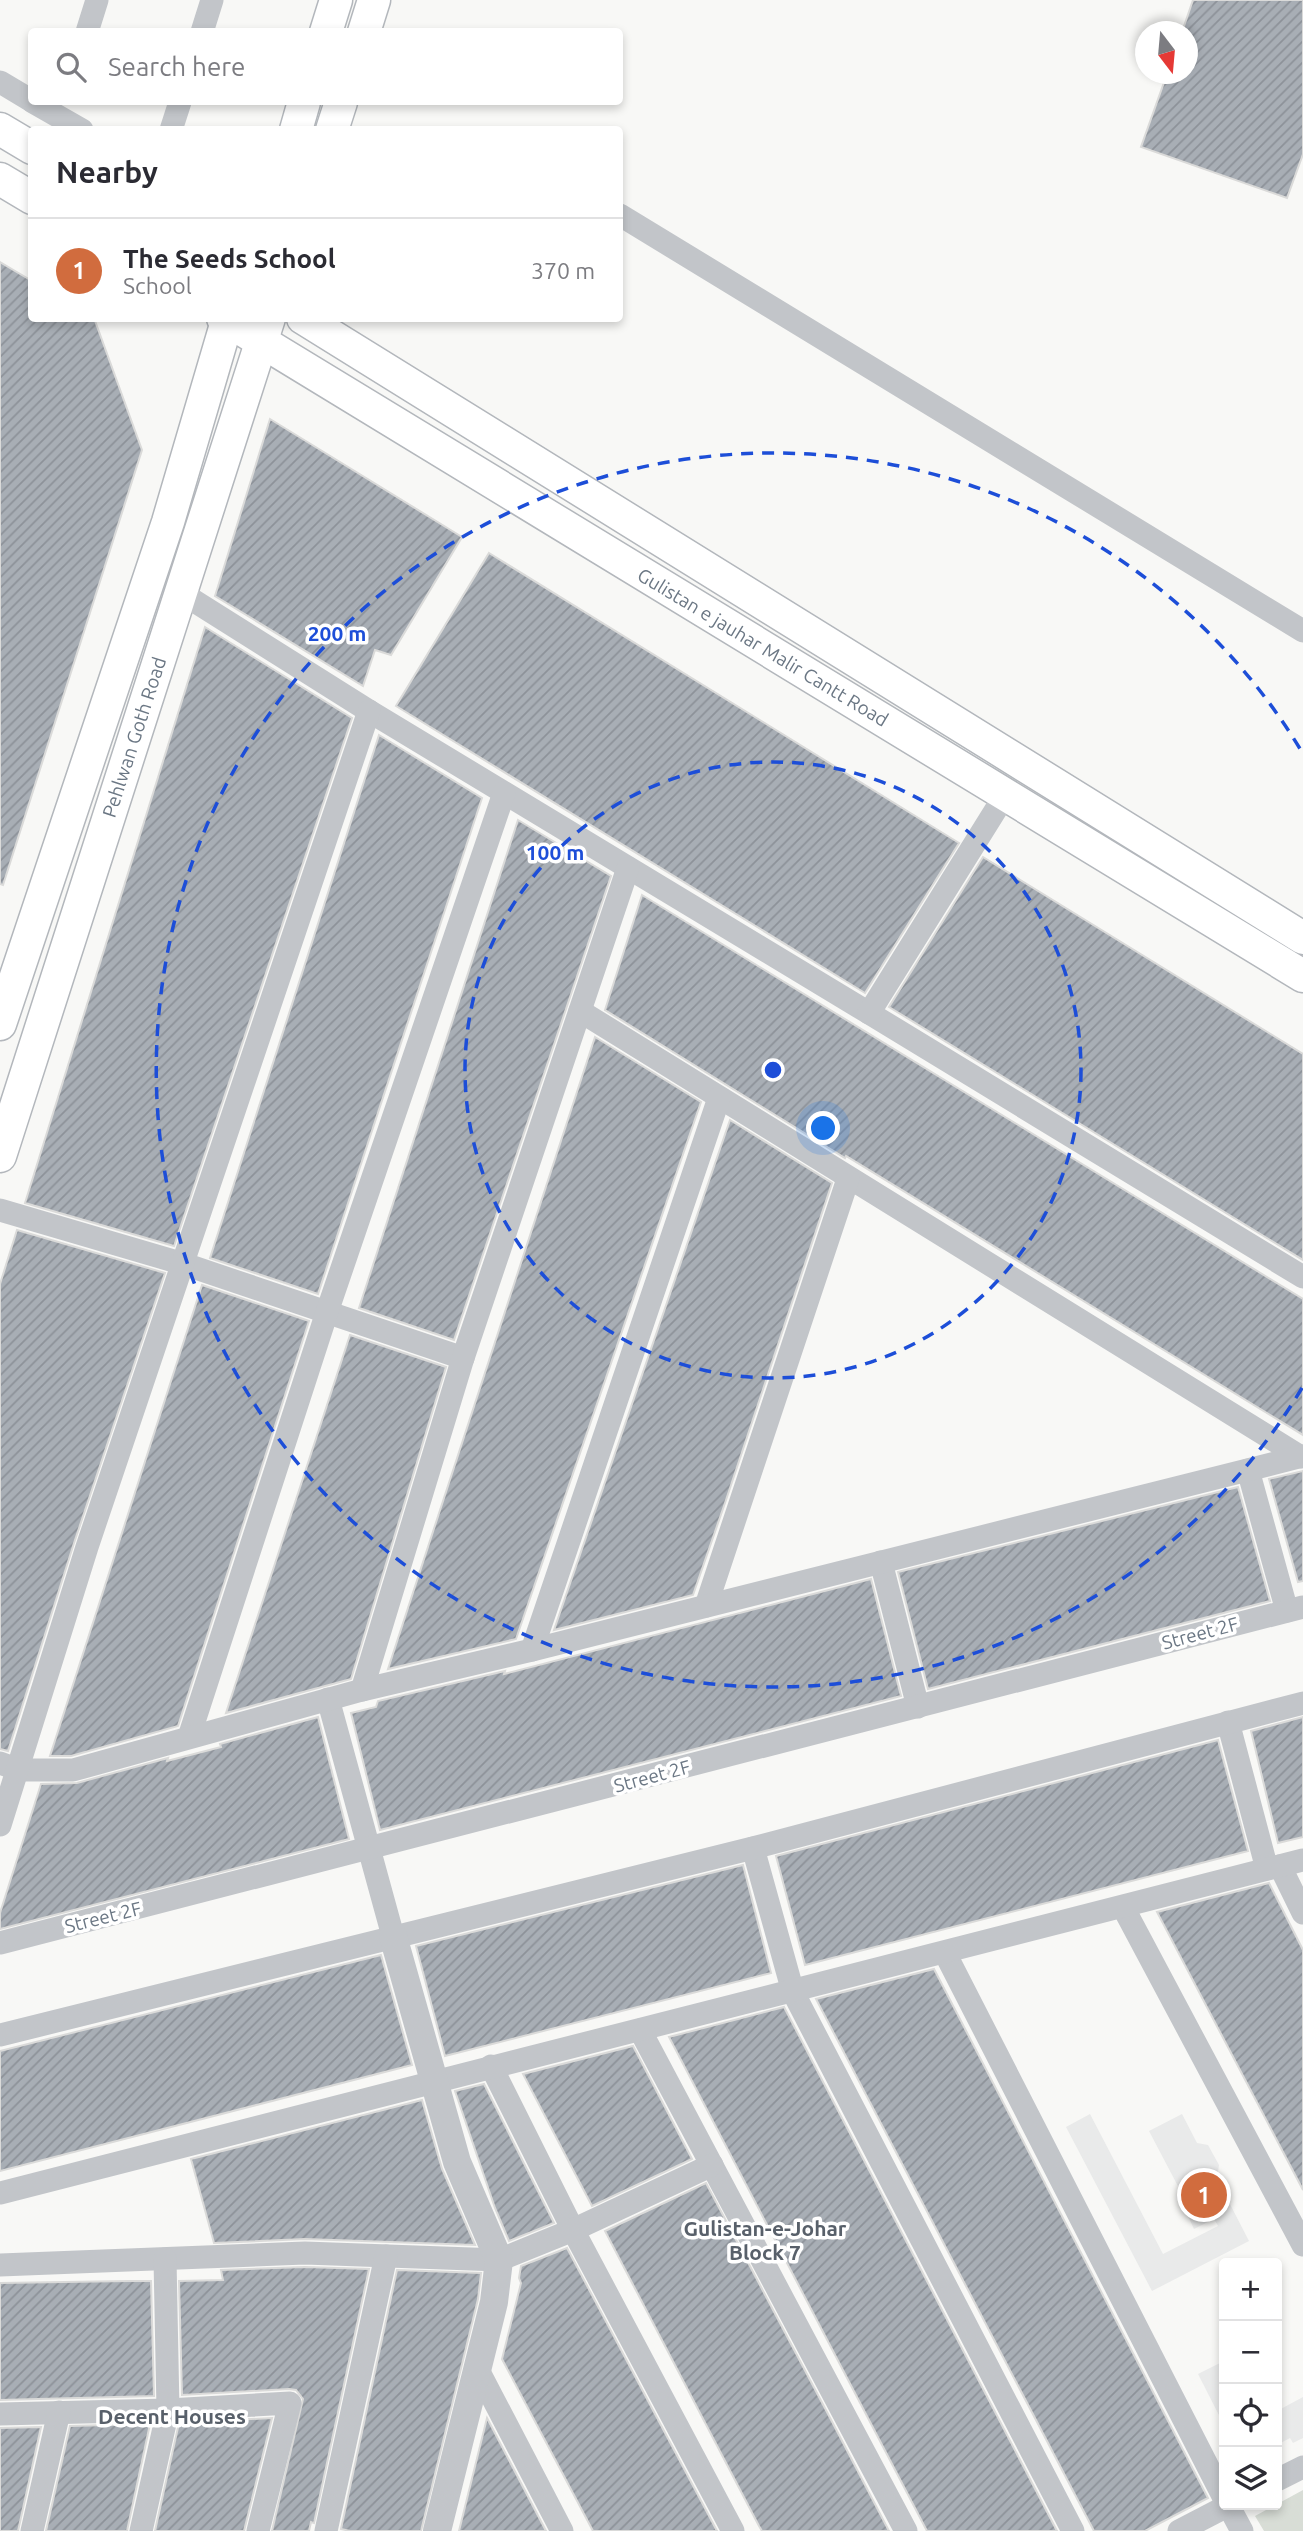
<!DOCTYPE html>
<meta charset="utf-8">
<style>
:root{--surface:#fff;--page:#f7f7f7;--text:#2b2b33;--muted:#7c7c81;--line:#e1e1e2;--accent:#d16c3e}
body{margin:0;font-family:Ubuntu,sans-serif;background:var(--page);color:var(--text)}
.controls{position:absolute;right:21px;bottom:21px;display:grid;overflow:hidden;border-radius:7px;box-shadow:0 4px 10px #0003}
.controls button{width:63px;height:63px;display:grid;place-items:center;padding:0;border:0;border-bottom:2px solid var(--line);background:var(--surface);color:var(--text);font:35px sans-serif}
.compass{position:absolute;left:1135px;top:21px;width:63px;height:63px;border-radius:50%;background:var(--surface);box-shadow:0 4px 10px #0003;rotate:164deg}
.you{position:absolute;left:824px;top:1129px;width:24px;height:24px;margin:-18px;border:5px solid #fff;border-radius:50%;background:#1a73e8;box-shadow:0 0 0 10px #1a73e833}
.badge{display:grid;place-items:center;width:46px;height:46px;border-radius:50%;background:var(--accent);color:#fff;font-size:23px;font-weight:700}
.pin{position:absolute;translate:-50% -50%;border:4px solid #fff;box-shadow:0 2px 7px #0006}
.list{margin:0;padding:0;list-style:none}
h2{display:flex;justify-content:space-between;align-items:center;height:91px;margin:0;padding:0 28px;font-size:30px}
h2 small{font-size:23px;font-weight:400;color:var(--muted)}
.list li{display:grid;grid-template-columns:46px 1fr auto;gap:21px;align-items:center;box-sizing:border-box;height:105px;padding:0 28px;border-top:2px solid var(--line)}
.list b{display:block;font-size:26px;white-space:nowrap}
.list p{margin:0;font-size:23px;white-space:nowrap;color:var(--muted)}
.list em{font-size:23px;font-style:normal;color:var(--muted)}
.icon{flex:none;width:38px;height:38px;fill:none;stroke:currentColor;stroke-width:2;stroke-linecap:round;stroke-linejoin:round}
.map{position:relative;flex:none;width:1303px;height:2531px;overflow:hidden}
.search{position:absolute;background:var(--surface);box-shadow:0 4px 10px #0003;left:28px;top:28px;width:595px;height:77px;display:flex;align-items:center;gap:18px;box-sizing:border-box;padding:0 24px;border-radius:7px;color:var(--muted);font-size:26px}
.panel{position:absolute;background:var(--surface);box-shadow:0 4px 10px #0003;left:28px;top:126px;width:595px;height:196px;border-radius:7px}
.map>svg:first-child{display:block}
.built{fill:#e9eaea}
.park{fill:#d8ddd6}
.building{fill:url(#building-hatch);stroke:#dadad9;stroke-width:2}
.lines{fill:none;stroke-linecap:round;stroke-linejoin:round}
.secondary-casing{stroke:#b3b7bc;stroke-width:35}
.minor{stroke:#c2c5c9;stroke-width:23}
.tertiary{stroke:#c2c5c9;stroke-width:28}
.secondary{stroke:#fff;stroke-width:32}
.ring{fill:none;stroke:#1d4ed8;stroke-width:3.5;stroke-dasharray:12 9}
.labels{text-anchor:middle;stroke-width:7;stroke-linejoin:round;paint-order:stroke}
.street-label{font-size:19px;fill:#6b7784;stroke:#fff}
.neighbourhood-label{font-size:21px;font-weight:bold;fill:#58606a;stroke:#fff}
.centre{fill:#1d4ed8;stroke:#fff;stroke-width:3.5}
.ring-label{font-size:21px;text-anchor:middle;font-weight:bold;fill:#1d4ed8;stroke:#fff;stroke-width:7;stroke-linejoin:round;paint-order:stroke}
</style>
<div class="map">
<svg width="1303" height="2531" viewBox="0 0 1303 2531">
<defs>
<pattern id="building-hatch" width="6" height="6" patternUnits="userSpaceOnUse" patternTransform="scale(1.75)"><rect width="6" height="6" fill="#a8aeb5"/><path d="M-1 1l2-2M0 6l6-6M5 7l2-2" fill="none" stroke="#8d9299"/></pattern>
</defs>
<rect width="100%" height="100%" fill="#f8f8f6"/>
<g class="built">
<polygon points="1090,2114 1163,2254 1218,2226 1214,2219 1194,2229 1187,2214 1191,2211 1149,2131 1182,2114 1197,2143 1208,2145 1219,2165 1217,2179 1249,2241 1152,2291 1066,2127"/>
<polygon points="1224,2361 1224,2425 1198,2374"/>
<polygon points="1303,2397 1303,2438 1293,2443 1290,2438 1277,2445 1277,2411"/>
</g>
<polygon class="park" points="1303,2490 1303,2531 1264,2531 1255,2516"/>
<g class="building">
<polygon points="1193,0 1303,0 1303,154 1287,198 1141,147 1167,74 1187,74 1187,32 1182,32"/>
<polygon points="0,262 32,281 32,318 94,318 142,450 3,885 0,884"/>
<polygon points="270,419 462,537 391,655 375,650 363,686 215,596"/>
<polygon points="489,553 959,843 865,993 396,706"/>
<polygon points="205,627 352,718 174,1246 25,1203"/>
<polygon points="379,735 482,798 318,1294 210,1258"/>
<polygon points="518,820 611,876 454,1340 359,1308"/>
<polygon points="983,857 1303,1054 1303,1260 889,1007"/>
<polygon points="642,895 1303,1299 1303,1435 846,1156 845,1158 605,1010"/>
<polygon points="595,1037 701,1102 516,1639 388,1669"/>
<polygon points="730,1120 832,1183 725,1503 693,1595 554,1630"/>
<polygon points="17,1230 165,1273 74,1543 8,1751 0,1749 0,1284"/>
<polygon points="202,1285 309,1321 178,1726 71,1756 50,1756"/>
<polygon points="350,1335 446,1367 351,1679 226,1713"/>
<polygon points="1303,1471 1303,1581 1298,1582 1269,1479"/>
<polygon points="1238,1487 1270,1601 928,1689 898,1572"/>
<polygon points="871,1579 901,1696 380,1830 351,1713 376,1707 378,1701 505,1671 504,1674"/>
<polygon points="318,1717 349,1839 0,1929 0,1913 41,1784 77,1783 168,1758 167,1761 221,1747 220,1744"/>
<polygon points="1303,1717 1303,1837 1278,1843 1251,1731"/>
<polygon points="1218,1740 1248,1851 805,1965 776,1856"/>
<polygon points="743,1865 771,1973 445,2056 416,1946"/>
<polygon points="1269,1883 1303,1950 1303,2190 1157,1912"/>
<polygon points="381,1955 412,2065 0,2171 0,2051"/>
<polygon points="934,1969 1208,2498 1145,2531 1094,2531 816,1999"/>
<polygon points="784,2007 917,2262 1057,2531 927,2531 669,2037"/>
<polygon points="633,2046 692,2159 592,2206 523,2074"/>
<polygon points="484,2084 554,2223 509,2241 495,2208 455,2091"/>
<polygon points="422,2100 442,2169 475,2245 305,2239 214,2243 191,2159"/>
<polygon points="706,2183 828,2414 889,2531 762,2531 759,2526 605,2231"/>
<polygon points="567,2248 717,2531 593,2531 502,2359 521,2283 519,2278 521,2266"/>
<polygon points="305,2267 369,2269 314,2523 311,2522 309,2531 272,2531 303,2399 296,2390 289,2389 182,2395 179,2281 223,2280 221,2270"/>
<polygon points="397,2270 481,2273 478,2299 421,2531 350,2531 341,2529"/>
<polygon points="129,2281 151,2281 154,2396 0,2400 0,2283"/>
<polygon points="272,2418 244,2531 155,2531 179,2423"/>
<polygon points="487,2418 546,2531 459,2531"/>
<polygon points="150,2424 127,2531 46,2531 70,2426"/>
<polygon points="41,2427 18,2531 0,2531 0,2428"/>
</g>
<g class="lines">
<g class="secondary-casing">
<g id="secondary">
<polyline points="326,32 336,0"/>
<polyline points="364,32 374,0"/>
<polyline points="0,129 32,148"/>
<polyline points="296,130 304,102"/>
<polyline points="332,130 341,102"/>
<polyline points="0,179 32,198"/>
<polyline points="223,318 1303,976"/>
<polyline points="303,318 1303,938"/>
<polyline points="0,1024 168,522 228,318"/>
<polyline points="0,1156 269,318"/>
</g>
</g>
<g class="minor">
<polyline points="87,32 97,0"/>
<polyline points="202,32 212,0"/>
<polyline points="0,82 32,101"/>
<polyline points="33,102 82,130"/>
<polyline points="171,130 180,102"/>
<polyline points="620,215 1303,631"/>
<polyline points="180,592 369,711 869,1013 1303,1277"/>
<polyline points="580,1011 1301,1457"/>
<polyline points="869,1013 1005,795"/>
<polyline points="0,1210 184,1264 463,1358"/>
<polyline points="1248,1470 1287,1611"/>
<polyline points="881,1562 918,1707"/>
<polyline points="706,1606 848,1179"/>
<polyline points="532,1650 719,1098"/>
<polyline points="362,1690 463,1358 628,868"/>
<polyline points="328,1699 393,1936"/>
<polyline points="1228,1722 1267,1869"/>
<polyline points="189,1737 327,1312 504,793"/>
<polyline points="0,1763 19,1770 73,1770 362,1690 532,1650 1303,1456"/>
<polyline points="0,1825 87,1547 369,711"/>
<polyline points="753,1848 793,1992 1073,2531"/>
<polyline points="1280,1866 1303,1913"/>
<polyline points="1123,1907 1303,2245"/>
<polyline points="0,1943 1303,1607"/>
<polyline points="945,1953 1224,2498"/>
<polyline points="640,2030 906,2531"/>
<polyline points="0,2035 753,1848 1303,1703"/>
<polyline points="491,2066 573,2230 733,2531"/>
<polyline points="0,2193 1303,1860"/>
<polyline points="0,2265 305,2253 499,2260 573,2230 712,2165"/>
<polyline points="477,2368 562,2531"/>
<polyline points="0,2414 168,2410 290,2403 258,2531"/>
<polyline points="1277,2480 1303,2467"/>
<polyline points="1228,2505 1242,2531"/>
<polyline points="32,2531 59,2412"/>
<polyline points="141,2531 168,2410 165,2259"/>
<polyline points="326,2531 386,2256"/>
<polyline points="1179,2531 1229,2505"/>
</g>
<polyline class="tertiary" points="393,1936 457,2162 499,2260 494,2302 437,2531"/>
<use href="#secondary" class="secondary"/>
</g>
<g class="ring">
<circle cx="773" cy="1070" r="308"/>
<path d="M1302 1388A617 617 0 1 1 1302 752"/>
</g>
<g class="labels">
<g class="street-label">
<text transform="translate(763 647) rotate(31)" y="7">Gulistan e jauhar Malir Cantt Road</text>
<text transform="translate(134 737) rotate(-72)" y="7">Pehlwan Goth Road</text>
<text transform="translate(1200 1633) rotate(-15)" y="7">Street 2F</text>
<text transform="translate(652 1776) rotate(-15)" y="7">Street 2F</text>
<text transform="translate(103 1917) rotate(-14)" y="7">Street 2F</text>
</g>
<g class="neighbourhood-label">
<text x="765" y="2236">Gulistan-e-Johar<tspan x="765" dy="24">Block 7</tspan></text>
<text x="172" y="2424">Decent Houses</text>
</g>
</g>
<circle cx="773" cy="1070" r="10" class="centre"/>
<g class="ring-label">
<text x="337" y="641">200 m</text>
<text x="555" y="860">100 m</text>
</g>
</svg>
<div class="controls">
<button>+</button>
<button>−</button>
<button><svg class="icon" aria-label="locate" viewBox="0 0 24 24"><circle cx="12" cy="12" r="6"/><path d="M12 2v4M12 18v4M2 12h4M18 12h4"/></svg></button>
<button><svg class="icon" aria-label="layers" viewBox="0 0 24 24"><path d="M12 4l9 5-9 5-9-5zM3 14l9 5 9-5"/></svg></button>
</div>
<svg class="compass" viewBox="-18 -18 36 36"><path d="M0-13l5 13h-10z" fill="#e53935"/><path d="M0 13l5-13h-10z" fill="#7c7c81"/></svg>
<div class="you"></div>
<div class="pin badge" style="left:1204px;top:2195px">1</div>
<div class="search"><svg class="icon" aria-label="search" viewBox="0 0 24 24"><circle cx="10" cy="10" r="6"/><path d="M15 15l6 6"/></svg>Search here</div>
<section class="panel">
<h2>Nearby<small></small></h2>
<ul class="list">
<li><span class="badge">1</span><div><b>The Seeds School</b><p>School</p></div><em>370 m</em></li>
</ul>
</section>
</div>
